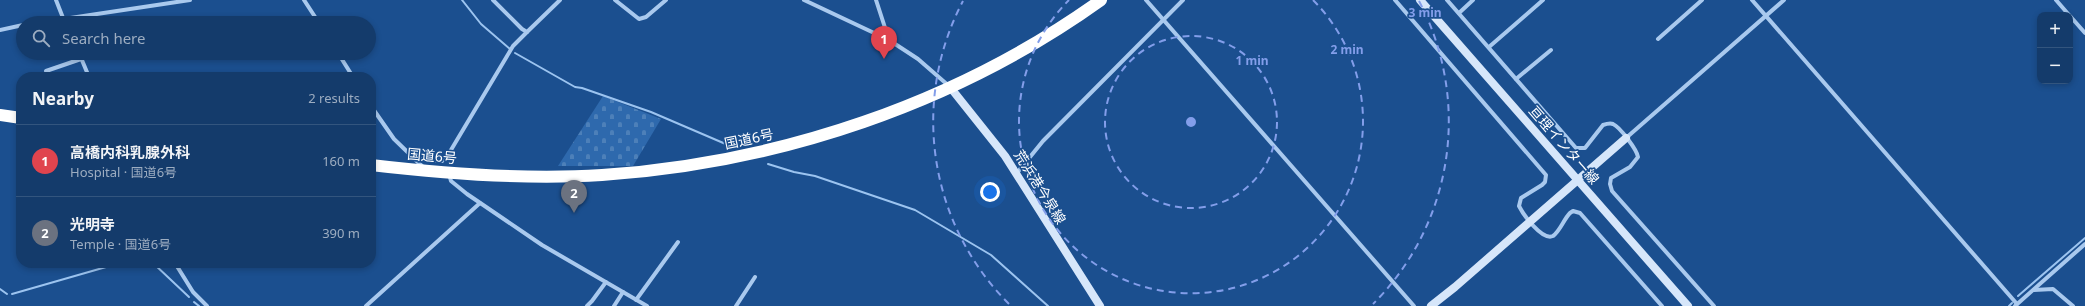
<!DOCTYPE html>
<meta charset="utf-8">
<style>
:root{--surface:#143b6b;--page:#214673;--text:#f1f3f6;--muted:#9dadc1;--line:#33557e;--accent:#ffd166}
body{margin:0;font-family:"Noto Sans","Noto Sans JP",sans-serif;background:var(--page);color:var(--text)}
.controls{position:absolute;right:12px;top:12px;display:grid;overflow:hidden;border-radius:8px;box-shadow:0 2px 6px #0003}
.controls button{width:36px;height:36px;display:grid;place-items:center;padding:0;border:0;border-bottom:1px solid var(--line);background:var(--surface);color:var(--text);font:20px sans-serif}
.you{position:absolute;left:990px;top:192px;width:14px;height:14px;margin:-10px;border:3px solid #fff;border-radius:50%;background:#1a73e8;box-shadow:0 0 0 6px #1a73e833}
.badge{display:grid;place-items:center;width:26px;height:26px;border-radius:50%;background:var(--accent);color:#fff;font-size:13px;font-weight:700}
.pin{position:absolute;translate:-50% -33px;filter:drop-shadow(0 1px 2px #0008)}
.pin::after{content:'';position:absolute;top:21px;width:14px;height:12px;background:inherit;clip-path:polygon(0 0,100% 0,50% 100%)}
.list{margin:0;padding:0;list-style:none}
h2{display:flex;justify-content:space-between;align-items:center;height:52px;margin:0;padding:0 16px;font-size:17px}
h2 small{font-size:13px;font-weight:400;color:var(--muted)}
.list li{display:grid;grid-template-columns:26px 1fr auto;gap:12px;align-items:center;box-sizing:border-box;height:72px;padding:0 16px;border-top:1px solid var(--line)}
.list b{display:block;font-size:15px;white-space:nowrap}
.list p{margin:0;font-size:13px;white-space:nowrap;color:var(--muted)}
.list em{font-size:13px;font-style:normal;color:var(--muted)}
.icon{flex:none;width:22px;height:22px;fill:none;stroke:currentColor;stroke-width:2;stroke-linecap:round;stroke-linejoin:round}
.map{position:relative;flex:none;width:2085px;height:306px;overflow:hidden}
.search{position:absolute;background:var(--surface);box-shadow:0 2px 6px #0003;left:16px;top:16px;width:360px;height:44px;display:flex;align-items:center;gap:10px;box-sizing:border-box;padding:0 14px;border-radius:22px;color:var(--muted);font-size:15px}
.panel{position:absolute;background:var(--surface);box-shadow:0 2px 6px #0003;left:16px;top:72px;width:360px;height:196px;border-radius:16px}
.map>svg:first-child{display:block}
.cemetery{fill:url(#cemetery-stones)}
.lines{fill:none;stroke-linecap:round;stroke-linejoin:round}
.stream{stroke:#9cc4f0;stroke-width:2}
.street{stroke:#a9c9ee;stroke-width:4}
.secondary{stroke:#d6e6fa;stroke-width:8}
.highway{stroke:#fff;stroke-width:12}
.ring{fill:none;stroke:#839eea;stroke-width:2;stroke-dasharray:7 5}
.labels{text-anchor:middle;stroke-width:3.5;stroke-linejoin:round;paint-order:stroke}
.street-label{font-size:14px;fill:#fff;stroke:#1b4f8f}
.centre{fill:#839eea;stroke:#1b4f8f;stroke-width:2}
.ring-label{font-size:12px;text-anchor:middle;font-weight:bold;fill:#839eea;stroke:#1b4f8f;stroke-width:3.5;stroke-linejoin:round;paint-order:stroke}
</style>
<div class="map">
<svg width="2085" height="306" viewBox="0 0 2085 306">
<defs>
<pattern id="cemetery-stones" width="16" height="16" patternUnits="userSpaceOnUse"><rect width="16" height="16" fill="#2e69ad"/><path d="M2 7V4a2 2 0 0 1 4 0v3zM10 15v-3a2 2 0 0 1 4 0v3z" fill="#4d80b9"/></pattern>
</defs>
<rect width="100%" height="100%" fill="#1b4f8f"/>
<polygon class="cemetery" points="603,96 661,119 633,166 558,166"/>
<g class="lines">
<g class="stream">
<polyline points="462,0 481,24 510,49"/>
<polyline points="515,53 575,87 582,88 651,112 735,148"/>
<polyline points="768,164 794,172 815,176 915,210 991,255 1048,306"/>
<polyline points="153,263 189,297"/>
<polyline points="0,289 7,294"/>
<polyline points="12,294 120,263"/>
<polyline points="2018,296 2085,238"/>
<polyline points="194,302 199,306"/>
<polyline points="2009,306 2012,303"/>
</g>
<g class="street">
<polyline points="56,0 65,23"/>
<polyline points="304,0 319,23"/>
<polyline points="493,0 522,29 527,32 560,0"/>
<polyline points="615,0 639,19 646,17 666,0"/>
<polyline points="804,0 889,40 918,59 949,86"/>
<polyline points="876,0 889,40"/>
<polyline points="1146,0 1414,306"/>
<path d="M1395 0 1546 175 1545 182 1542 185 1521 198 1519 206C1523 214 1542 241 1553 236 1560 231 1564 219 1570 213L1573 211 1580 213 1662 306"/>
<path d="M1447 0 1576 148H1585L1603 125C1606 124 1610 123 1613 124 1620 127 1637 150 1638 157L1630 167 1611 178 1610 184 1612 191 1714 306"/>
<polyline points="1752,0 2017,304"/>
<polyline points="2056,0 2069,15"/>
<polyline points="1459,13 1473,0"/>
<polyline points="2070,16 2085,33"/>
<polyline points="37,23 190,0"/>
<polyline points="0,30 23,25"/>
<polyline points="1658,39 1702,0"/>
<polyline points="1489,47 1543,0"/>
<polyline points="79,53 89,77"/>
<polyline points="338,53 353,77"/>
<polyline points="46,71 81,59"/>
<polyline points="1516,79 1551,50"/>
<polyline points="371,106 394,139 424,168"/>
<polyline points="1626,138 1784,0"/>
<polyline points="413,158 442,161 448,155 513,46 527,32"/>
<polyline points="1017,173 1043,141 1183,0"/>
<polyline points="449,174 451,181 467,194 542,245 647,306"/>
<polyline points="175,263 193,292 207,306"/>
<polyline points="2034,290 2053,289 2073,306"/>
<polyline points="636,300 678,242"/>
<polyline points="366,306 480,203"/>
<polyline points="587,306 592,301 606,282"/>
<polyline points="614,306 623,292"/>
<polyline points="736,306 755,277"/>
<polyline points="2015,306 2085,244"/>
</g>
<g class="secondary">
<polyline points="1420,0 1688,306"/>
<polyline points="950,87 1005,156 1100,306"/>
<polyline points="1431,306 1455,287 1626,138"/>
</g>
<g class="highway">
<polyline points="0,115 21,118"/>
<path d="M371 165C447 174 525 180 602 175 779 163 956 104 1101 0"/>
</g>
</g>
<g class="ring">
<circle cx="1191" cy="122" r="86"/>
<path d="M1313 0A172 172 0 1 1 1069 0"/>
<path d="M1009 304A258 258 0 0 1 963 1M1419 1A258 258 0 0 1 1373 304"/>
</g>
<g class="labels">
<g class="street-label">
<text transform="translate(749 139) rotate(-12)" y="5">国道6号</text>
<text transform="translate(1564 145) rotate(49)" y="5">亘理インター線</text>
<text transform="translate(432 156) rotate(5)" y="5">国道6号</text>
<text transform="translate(1040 187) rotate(58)" y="5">荒浜港今泉線</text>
</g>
</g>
<circle cx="1191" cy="122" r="6" class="centre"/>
<g class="ring-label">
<text x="1425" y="17">3 min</text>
<text x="1347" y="54">2 min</text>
<text x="1252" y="65">1 min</text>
</g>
</svg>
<div class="controls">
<button>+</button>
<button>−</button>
</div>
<div class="you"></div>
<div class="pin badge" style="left:884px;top:59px;background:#e0444e">1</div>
<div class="pin badge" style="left:574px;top:213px;background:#6b7280">2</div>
<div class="search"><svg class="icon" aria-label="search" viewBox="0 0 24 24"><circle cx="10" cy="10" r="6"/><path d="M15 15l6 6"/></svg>Search here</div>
<section class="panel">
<h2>Nearby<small>2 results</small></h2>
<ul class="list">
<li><span class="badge" style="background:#e0444e">1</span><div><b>高橋内科乳腺外科</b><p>Hospital · 国道6号</p></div><em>160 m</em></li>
<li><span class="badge" style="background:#6b7280">2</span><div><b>光明寺</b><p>Temple · 国道6号</p></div><em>390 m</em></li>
</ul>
</section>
</div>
